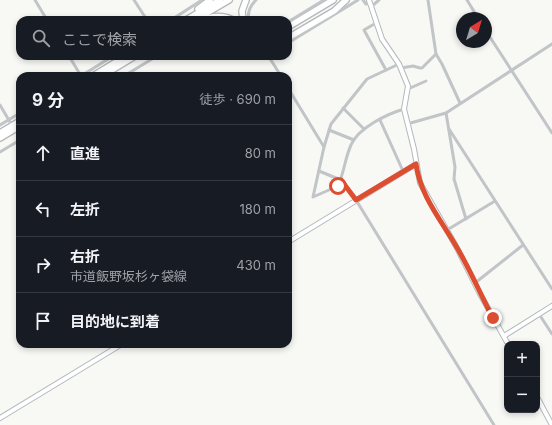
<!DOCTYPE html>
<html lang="ja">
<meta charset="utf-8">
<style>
:root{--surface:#171b24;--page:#20242c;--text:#f1f3f6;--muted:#9ea1a6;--line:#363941}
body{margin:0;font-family:Inter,"Noto Sans JP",sans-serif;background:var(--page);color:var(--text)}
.controls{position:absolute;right:12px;bottom:12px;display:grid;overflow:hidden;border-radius:8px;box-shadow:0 2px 6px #0003}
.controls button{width:36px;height:36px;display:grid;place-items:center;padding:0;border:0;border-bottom:1px solid var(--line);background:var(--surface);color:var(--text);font:20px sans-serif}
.compass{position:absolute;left:456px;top:12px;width:36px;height:36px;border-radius:50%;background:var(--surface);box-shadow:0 2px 6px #0003;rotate:38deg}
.stop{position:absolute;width:12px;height:12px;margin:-9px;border:3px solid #dd4d30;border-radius:50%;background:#fff}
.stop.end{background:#dd4d30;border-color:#fff;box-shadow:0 1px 4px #0008}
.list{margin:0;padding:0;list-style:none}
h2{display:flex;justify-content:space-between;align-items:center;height:52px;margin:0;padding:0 16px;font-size:17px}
h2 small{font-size:13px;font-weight:400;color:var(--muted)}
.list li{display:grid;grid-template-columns:26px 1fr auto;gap:12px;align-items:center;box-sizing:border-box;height:56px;padding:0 16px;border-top:1px solid var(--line)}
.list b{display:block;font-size:15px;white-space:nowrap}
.list p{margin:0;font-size:13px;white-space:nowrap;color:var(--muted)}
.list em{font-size:13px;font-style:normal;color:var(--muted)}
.icon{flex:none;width:22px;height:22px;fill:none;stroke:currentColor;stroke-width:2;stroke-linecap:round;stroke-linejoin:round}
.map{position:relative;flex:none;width:552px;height:425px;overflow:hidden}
.search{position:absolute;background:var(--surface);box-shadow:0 2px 6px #0003;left:16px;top:16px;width:276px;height:44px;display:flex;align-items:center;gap:10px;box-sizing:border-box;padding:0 14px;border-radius:12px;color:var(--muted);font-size:15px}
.panel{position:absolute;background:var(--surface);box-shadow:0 2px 6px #0003;left:16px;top:72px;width:276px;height:276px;border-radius:12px}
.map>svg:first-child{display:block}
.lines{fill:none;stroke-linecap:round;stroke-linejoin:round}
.secondary-casing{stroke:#b3b9bd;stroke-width:6}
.highway-casing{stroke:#b4b8bb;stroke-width:8}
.street{stroke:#c1c5c8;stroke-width:3}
.secondary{stroke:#fff;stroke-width:4}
.highway{stroke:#fff;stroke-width:5.5}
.route{stroke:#dd4d30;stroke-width:5}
</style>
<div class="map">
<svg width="552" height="425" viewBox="0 0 552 425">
<rect width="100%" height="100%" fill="#f8f8f5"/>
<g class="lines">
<g class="secondary-casing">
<g id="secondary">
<polyline points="369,0 382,39 399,64 408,86 404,109 414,149 420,183 457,248 479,292 508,344"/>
<polyline points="288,242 416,164"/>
<polyline points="504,336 552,306"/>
<polyline points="537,397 552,425"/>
<polyline points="0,418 122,344"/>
</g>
</g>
<g class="highway-casing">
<g id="highway">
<polyline points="198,9 210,0"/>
<polyline points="186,20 220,0"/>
<polyline points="195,20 229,0"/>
<path d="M200 20C211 16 222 14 233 20"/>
<polyline points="243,20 242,11 246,0"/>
<polyline points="288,27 333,0"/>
<polyline points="288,38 334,11 346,0"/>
<polyline points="93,76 126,56"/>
<polyline points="102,76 135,56"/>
<polyline points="0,133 20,121"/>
<polyline points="0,138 20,126"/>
</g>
</g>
<g class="street">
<polyline points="35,0 47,20"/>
<polyline points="134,0 147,20"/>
<polyline points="363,0 366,4 371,3"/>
<polyline points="428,0 436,54 442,64 460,103"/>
<polyline points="467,0 478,18"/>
<polyline points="372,6 379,0"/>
<polyline points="171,20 202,0"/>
<path d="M249 20C247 12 250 6 256 0"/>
<polyline points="288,22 324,0"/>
<polyline points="376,23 364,30 386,70"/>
<polyline points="486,31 552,133"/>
<polyline points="288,43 358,0"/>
<polyline points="69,56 81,76"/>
<polyline points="269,57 281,76"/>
<path d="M399 64 367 79 331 124 324 147 313 197 338 186C344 173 345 158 351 145 358 128 387 114 404 109"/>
<polyline points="401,68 413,66 420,68 422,68 436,54"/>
<polyline points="81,76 113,56"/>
<polyline points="124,76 157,56"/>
<polyline points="288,88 324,147"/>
<polyline points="408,89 426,81"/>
<polyline points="0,105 10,122"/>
<polyline points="343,108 364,129"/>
<polyline points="446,113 455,167 454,179 466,219"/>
<polyline points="380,120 403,171"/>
<polyline points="407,124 446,113 552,44"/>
<polyline points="0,125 20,113"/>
<polyline points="449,129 552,289"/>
<polyline points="329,130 354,140"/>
<polyline points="0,152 20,140"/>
<polyline points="319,171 341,180 356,200 494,425"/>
<polyline points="447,230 495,201"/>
<polyline points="475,283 523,245"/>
<polyline points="539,314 552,334"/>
</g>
<use href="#secondary" class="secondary"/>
<use href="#highway" class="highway"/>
</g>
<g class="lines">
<path class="route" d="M338 186 341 180 356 200 416 164C420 195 441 220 456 246 470 269 480 294 493 318"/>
</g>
</svg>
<div class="controls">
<button>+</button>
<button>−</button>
</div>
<svg class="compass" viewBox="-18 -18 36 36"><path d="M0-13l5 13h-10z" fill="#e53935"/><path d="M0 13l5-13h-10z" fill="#9ea1a6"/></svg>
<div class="stop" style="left:338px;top:186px"></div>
<div class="stop end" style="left:493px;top:318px"></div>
<div class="search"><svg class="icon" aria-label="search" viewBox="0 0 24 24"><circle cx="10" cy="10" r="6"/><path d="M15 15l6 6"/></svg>ここで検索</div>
<section class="panel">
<h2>9 分<small>徒歩 · 690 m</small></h2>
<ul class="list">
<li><svg class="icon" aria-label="ahead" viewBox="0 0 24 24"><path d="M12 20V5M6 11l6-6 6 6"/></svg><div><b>直進</b></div><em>80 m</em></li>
<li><svg class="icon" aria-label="left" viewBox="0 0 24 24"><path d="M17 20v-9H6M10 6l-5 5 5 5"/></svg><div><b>左折</b></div><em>180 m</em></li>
<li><svg class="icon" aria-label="right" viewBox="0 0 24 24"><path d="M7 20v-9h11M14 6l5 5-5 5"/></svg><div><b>右折</b><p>市道飯野坂杉ヶ袋線</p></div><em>430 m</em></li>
<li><svg class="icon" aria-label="arrive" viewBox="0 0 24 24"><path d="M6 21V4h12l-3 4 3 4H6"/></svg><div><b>目的地に到着</b></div></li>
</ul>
</section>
</div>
